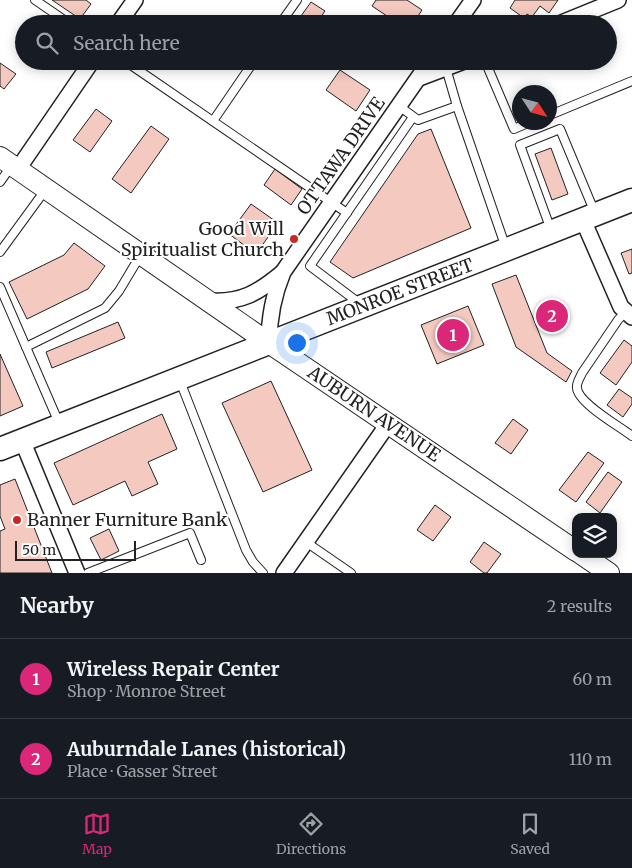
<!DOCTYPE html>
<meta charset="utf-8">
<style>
:root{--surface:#171b24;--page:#20242c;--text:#f1f3f6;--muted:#9ea1a6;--line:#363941;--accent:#db2777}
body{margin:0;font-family:Merriweather,serif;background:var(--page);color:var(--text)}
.controls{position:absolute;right:15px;bottom:15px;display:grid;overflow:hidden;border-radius:10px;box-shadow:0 2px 12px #0003}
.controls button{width:45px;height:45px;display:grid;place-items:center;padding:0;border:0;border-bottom:1px solid var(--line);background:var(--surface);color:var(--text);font:25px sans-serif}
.compass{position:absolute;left:512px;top:85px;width:45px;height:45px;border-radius:50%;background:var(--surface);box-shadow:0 2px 12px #0003;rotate:126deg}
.scale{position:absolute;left:15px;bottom:12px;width:121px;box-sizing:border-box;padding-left:5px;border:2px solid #222;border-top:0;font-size:14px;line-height:18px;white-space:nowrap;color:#222;-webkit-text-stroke:4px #fff;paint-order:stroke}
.you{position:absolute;left:296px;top:342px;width:18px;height:18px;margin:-12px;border:4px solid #fff;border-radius:50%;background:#1a73e8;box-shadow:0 0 0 8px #1a73e833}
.badge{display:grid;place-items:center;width:32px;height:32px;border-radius:50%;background:var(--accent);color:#fff;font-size:16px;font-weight:700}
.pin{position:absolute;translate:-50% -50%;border:2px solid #fff;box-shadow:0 1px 5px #0006}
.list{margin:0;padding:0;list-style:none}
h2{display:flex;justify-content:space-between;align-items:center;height:65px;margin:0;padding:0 20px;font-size:21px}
h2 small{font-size:16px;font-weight:400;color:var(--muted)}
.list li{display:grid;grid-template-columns:32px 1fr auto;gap:15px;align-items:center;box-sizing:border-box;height:80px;padding:0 20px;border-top:1px solid var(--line)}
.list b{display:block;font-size:19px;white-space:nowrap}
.list p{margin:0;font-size:16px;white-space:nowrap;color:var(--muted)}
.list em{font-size:16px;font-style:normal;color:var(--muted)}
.icon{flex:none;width:28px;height:28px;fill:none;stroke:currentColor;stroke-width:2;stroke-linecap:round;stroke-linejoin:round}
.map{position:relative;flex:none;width:632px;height:573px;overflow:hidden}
.search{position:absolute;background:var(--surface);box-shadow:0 2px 12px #0003;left:15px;right:15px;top:15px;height:55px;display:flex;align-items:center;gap:12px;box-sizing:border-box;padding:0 18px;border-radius:28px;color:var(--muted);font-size:19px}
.sheet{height:225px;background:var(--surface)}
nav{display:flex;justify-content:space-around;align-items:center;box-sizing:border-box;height:70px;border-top:1px solid var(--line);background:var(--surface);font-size:14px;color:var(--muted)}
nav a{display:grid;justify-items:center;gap:2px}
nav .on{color:var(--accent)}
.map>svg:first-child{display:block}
.building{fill:#f3c9c0;stroke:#222}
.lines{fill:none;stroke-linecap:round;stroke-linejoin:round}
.lane-casing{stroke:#222;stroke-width:10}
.street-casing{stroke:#222;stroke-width:18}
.secondary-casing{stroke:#222;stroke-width:22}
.primary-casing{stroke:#222;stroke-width:25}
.lane{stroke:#fff;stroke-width:8}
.street{stroke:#fff;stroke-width:15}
.secondary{stroke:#fff;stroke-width:20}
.primary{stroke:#fff;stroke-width:22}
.poi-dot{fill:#c62828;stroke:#fff;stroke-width:2}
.labels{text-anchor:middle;stroke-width:4;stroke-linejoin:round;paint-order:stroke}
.street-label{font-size:18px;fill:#222;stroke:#fff}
.poi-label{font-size:18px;fill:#222;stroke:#fff;text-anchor:end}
</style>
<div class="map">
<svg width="632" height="573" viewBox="0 0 632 573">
<rect width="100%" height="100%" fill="#fff"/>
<g class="building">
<polygon points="52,0 86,0 91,4 80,19"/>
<polygon points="376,0 407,0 422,10 413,24 399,24 372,6"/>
<polygon points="515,0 558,0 549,13 540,6 532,17 527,14 524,18 510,8"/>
<polygon points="311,2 325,11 316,24 313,24 301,16"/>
<polygon points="0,63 16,74 4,89 0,86"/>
<polygon points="340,70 370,90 356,111 326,90"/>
<polygon points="96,109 112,121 90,152 73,140"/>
<polygon points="151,126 169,139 131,193 112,179"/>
<polygon points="431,129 471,228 353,278 330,262 418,134"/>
<polygon points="551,148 568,194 552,200 535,154"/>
<polygon points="275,169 302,189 291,205 264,185"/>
<polygon points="251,204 278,223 256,254 229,234"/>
<polygon points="74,243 105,266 88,289 27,319 9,282 64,255"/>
<polygon points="632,249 632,273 629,274 621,253"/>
<polygon points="516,275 547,353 572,371 566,382 516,347 492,284"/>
<polygon points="468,306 484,345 437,364 421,325"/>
<polygon points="118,322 125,338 52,368 46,352"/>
<polygon points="624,340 632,346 632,362 616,385 600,373"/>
<polygon points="0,354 23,406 0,416"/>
<polygon points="271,381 312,470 263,492 222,403"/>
<polygon points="619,389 632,398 632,404 623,417 607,405"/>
<polygon points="162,414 177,449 148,462 158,484 132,496 125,481 73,505 54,463"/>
<polygon points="513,419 528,430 511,454 495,443"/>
<polygon points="588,452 604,463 576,502 559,490"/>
<polygon points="608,472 622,482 600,513 586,502"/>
<polygon points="15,479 52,573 0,573 0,531 5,529 0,516 0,485"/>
<polygon points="435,505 451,517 433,541 417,530"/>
<polygon points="109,529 119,551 101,560 90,538"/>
<polygon points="484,542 501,554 487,573 484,573 470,562"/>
</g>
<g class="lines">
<g class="lane-casing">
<g id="lane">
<polyline points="35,0 70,24"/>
<polyline points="280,24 297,0"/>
<polyline points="125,61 347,213"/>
<polyline points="485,61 514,129 530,122"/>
<polyline points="446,68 457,106 506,248"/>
<polyline points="399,106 418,120 457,106"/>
<polyline points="550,115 632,81"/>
<polyline points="213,121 254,61"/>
<polyline points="0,182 12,165"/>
<polyline points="551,230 520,145 560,129 595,213"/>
<polyline points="0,252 46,189"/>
<polyline points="0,287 59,423"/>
<polyline points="359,303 310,266 413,117"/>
<path d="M626 311 618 320 582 373C580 378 576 383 577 388 578 403 619 426 632 436"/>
<polyline points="26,347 105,308 119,291 140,256"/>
<polyline points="180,381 246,550 253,562 263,573"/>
<polyline points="306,542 351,573"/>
<polyline points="88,573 190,533 201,560"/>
</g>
</g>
<g class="street-casing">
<g id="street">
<polyline points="118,24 135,0"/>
<polyline points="456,24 473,0"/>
<polyline points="559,24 618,0"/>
<polyline points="419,78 464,61"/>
<polyline points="18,169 92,61"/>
<polyline points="583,220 621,307 632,317"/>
<path d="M209 301C241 303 258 293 282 273"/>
<path d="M269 343C269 317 273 296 283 272L430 61"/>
<polyline points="22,440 77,573"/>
<polyline points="284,573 388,424"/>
</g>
</g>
<g class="secondary-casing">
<g id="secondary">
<polyline points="0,157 269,343 576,551"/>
<polyline points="581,554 609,573"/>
</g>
</g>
<g class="primary-casing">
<polyline id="primary" points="0,449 632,200"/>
</g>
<use href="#lane" class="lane"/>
<use href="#street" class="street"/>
<use href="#secondary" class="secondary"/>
<use href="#primary" class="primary"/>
</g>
<g class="poi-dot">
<circle cx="294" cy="239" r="5"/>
<circle cx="17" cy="520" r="5"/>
</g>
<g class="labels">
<g class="street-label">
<text transform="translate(341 156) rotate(-55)" y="6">OTTAWA DRIVE</text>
<text transform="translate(400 292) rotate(-21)" y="6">MONROE STREET</text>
<text transform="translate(374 414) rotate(34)" y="6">AUBURN AVENUE</text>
</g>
<g class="poi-label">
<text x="284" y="235">Good Will<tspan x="284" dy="21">Spiritualist Church</tspan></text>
<text x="27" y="526" text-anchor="start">Banner Furniture Bank</text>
</g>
</g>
</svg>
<div class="controls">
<button><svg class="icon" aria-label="layers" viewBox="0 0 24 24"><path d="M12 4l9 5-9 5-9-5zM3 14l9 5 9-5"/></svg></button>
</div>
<svg class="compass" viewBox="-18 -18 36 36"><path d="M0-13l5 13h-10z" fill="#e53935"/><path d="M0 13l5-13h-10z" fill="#9ea1a6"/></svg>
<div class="scale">50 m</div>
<div class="you"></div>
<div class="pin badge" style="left:453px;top:335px">1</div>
<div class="pin badge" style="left:552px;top:316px">2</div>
<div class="search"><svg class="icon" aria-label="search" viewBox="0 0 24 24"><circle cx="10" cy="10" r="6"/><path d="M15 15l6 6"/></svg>Search here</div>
</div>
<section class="sheet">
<h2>Nearby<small>2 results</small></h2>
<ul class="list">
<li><span class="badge">1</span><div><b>Wireless Repair Center</b><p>Shop · Monroe Street</p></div><em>60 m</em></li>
<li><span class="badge">2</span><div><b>Auburndale Lanes (historical)</b><p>Place · Gasser Street</p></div><em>110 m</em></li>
</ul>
</section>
<nav>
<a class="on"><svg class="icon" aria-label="map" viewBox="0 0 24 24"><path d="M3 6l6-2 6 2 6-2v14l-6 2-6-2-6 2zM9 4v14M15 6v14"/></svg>Map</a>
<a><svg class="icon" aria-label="directions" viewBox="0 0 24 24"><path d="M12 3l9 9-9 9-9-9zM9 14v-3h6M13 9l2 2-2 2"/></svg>Directions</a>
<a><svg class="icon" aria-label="saved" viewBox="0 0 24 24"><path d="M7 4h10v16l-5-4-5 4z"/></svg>Saved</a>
</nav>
